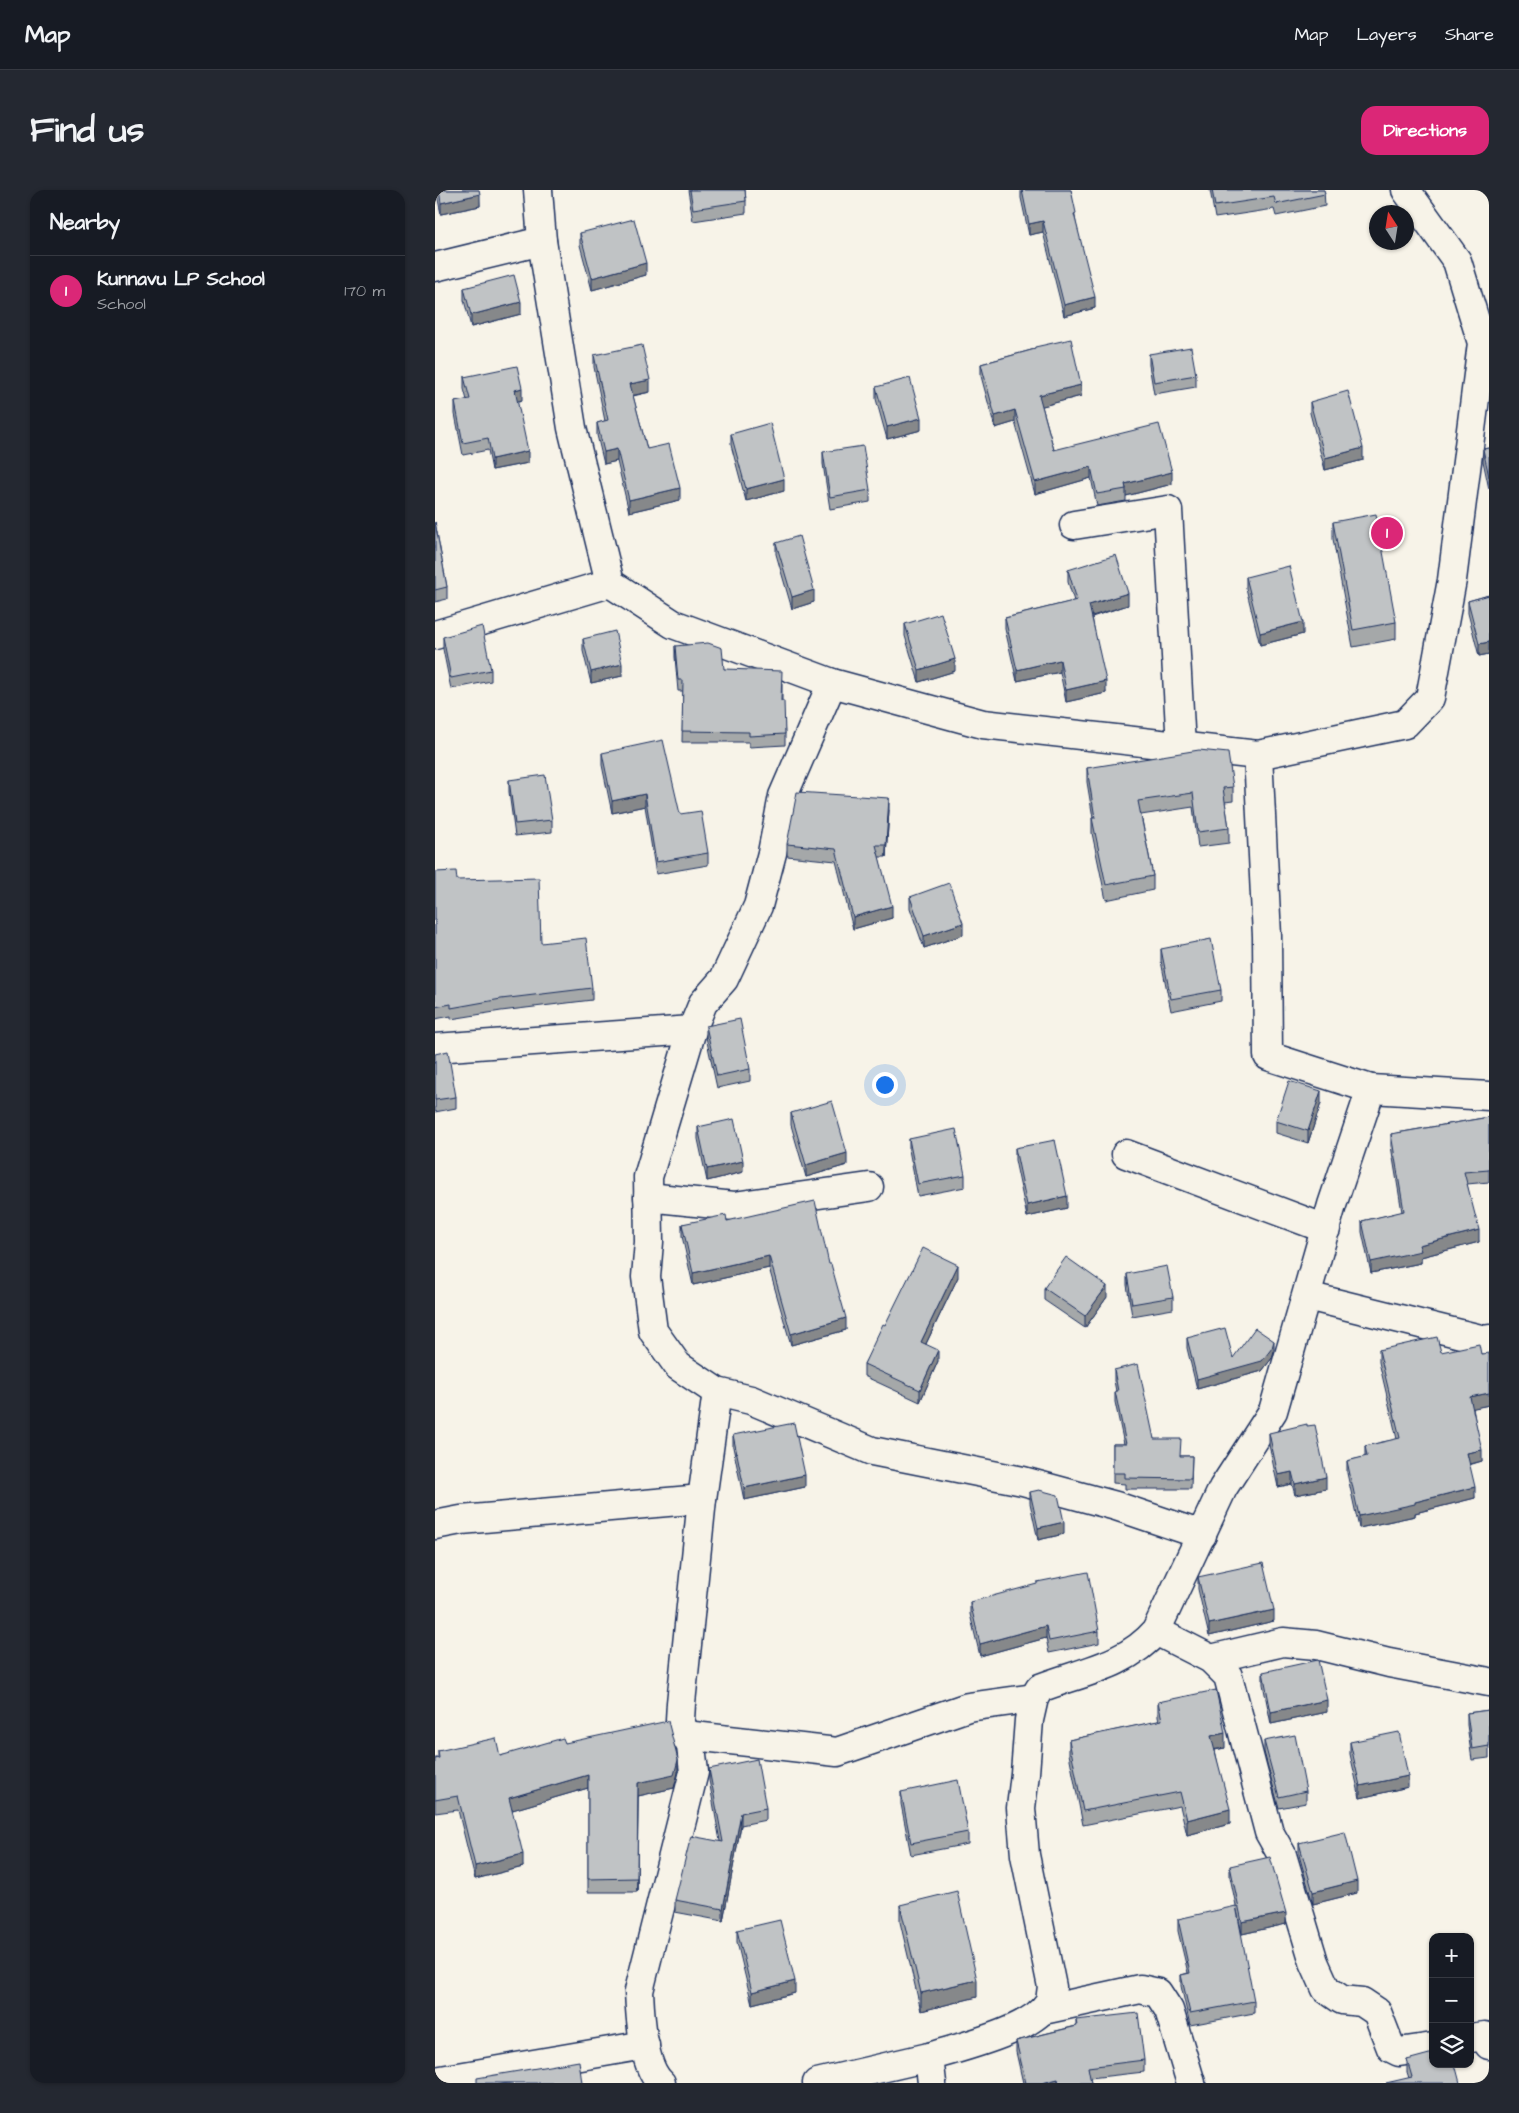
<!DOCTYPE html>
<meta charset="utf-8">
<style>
:root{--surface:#171b24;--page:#242831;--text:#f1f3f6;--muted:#9ea1a6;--line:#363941;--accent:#db2777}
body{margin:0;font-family:"Architects Daughter",sans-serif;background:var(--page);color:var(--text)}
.controls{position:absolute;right:15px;bottom:15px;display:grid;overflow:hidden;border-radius:10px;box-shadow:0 1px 4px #0004}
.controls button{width:45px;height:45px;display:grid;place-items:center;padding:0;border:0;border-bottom:1px solid var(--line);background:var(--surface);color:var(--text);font:25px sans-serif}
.compass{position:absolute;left:934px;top:15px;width:45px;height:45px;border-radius:50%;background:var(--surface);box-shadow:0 1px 4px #0004;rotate:348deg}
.you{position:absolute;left:449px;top:894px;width:18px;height:18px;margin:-12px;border:4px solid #fff;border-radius:50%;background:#1a73e8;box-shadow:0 0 0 8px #1a73e833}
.badge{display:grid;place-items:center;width:32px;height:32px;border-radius:50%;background:var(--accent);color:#fff;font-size:16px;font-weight:700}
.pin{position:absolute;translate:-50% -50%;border:2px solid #fff;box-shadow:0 1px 5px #0006}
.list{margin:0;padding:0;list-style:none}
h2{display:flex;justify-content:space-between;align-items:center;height:65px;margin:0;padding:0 20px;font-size:21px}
h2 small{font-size:16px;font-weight:400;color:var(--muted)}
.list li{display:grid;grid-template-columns:32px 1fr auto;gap:15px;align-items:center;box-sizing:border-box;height:70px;padding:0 20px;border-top:1px solid var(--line)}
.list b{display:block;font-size:19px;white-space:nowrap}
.list p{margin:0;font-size:16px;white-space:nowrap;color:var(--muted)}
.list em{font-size:16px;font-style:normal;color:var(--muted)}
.icon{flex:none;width:28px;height:28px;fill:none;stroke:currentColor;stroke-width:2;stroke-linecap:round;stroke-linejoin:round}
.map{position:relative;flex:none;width:1054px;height:1893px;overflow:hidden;border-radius:15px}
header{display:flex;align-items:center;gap:30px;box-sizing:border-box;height:70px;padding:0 25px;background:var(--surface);border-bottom:1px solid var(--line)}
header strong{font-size:24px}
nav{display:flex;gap:28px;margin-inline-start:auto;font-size:18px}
.intro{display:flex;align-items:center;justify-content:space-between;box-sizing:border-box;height:120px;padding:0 30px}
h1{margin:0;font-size:35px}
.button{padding:12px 22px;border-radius:15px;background:var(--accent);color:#fff;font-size:18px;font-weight:700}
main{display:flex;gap:30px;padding:0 30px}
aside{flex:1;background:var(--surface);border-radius:15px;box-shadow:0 1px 4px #0004}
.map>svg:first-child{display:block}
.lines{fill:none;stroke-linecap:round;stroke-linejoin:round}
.minor-casing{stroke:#1b2f5e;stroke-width:31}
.minor{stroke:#f7f3e8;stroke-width:28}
.wall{fill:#a5a8a9;stroke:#1b2f5e}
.shaded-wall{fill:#86888a;stroke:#1b2f5e}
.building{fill:#c0c3c5;stroke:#1b2f5e}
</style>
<header>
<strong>Map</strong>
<nav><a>Map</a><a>Layers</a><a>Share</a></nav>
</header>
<div class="intro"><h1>Find us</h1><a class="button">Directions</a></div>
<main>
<aside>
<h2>Nearby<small></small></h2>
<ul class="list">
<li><span class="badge">1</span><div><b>Kunnavu LP School</b><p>School</p></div><em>170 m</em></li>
</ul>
</aside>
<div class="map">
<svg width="1054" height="1893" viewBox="0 0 1054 1893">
<rect width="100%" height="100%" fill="#f7f3e8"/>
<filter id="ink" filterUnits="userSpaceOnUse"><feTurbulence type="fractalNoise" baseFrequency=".02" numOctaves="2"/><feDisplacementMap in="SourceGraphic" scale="10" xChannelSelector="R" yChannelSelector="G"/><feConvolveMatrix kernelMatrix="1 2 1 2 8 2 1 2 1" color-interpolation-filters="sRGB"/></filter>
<g filter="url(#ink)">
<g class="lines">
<g class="minor-casing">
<g id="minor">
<polyline points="103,0 107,51 137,238 175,393 238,434 397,493 548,534 823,565 970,534 995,508 1017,390 1047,153 1022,71 971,0"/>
<polyline points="0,77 107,51"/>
<polyline points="639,335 733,320 746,557"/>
<polyline points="0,445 175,393"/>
<polyline points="397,493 348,606 337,663 323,716 289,789 268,813 257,840 213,987 214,1052 211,1087 218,1141 243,1176 282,1202 316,1210 437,1261 588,1291 681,1316 767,1345"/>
<polyline points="823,565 832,746 833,866 936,899"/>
<polyline points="0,858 257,840"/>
<polyline points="691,964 891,1039"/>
<polyline points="213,1007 299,1016 434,997"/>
<polyline points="872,1106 1050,1150 1054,1149"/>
<polyline points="0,1335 26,1330 267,1309"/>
<polyline points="721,1441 776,1469 793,1486 834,1642 847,1665 879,1772 891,1799 907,1810 927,1812 942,1822 956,1858 964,1862 998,1857"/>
<polyline points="776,1469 848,1452 881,1455 954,1473 1054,1492"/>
<polyline points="250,1545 402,1562 533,1517 599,1508"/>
<polyline points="608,1820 705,1799 723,1803 734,1820 756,1893"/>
<polyline points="1035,1848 1050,1846 1054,1855"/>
<polyline points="0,1891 210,1855"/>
<path d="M226 1893C208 1877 205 1824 204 1801L259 1582 256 1556 250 1545 245 1530 246 1513 267 1309 282 1202"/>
<polyline points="382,1893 494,1867"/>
<path d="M497 1893 494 1867C525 1857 597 1841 614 1812 616 1808 616 1802 617 1797L590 1665 586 1618 590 1583 594 1530 599 1508 605 1498C646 1482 691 1476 721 1441L788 1298 838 1221 897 1015 936 899 1054 906"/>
</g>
</g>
<use href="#minor" class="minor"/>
</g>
<g class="wall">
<polygon points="1,0 44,0 45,16 6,24"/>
<polygon points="253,0 310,0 311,11 311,23 258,31"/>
<polygon points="586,0 636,0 641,33 660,118 629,126 608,42 594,45 586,8"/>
<polygon points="775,0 889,0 890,16 841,26 839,19 780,28"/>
<polygon points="145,43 211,85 157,100 145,55"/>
<polygon points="29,98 86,124 36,137 29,110"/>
<polygon points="600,157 646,206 607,216 619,260 737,294 691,306 691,311 662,316 656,288 600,304 580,232 560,238 546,186 546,174 600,159"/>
<polygon points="714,164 761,185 761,197 719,204 714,175"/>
<polygon points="159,165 215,202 198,206 212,259 245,310 194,322 182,271 169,274 162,245 162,233 170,231 159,177"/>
<polygon points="29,187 87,210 82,211 93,273 57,280 53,260 28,265 20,224 20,212 32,210 29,199"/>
<polygon points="441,197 486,240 452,249 441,209"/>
<polygon points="875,212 928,270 890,280 875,223"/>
<polygon points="296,244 349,301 311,311 296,255"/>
<polygon points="1054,258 1054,299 1048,271 1048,259"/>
<polygon points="388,262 435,300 435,312 395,319 388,274"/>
<polygon points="0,332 12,397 12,409 0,412"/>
<polygon points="898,332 961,432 961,449 918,457 898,349"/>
<polygon points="341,353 379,412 357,419 341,364"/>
<polygon points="633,380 693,415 657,427 671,503 631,512 625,482 582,491 570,439 570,428 639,411 633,392"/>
<polygon points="811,387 868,444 825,455 811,398"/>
<polygon points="1054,405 1054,464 1044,466 1033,423 1033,411"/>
<polygon points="470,434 520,481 484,492 470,446"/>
<polygon points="8,447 56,480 56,491 16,499 8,459"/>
<polygon points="148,449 187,486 156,493 148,461"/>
<polygon points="240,456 289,479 347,492 347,511 350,544 350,555 314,557 314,552 247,552 248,501 243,501 240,467"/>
<polygon points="167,563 273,663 273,675 221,684 210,616 177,623 167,575"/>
<polygon points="652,578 798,597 798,611 790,612 794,638 794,653 763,657 758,617 706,625 718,686 718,700 671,710 657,643 657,628 658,628 652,592"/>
<polygon points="74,590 117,630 117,642 80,646 74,602"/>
<polygon points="454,620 451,667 444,667 457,728 418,739 401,671 352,666 352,654"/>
<polygon points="0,682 22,690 106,753 157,798 157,810 66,821 16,829 16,826 0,829"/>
<polygon points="475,707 528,745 489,758 475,718"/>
<polygon points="726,759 786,800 786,811 736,821 726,771"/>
<polygon points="271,836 315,879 315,891 282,898 271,847"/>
<polygon points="0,864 21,907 21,918 0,922"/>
<polygon points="886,913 873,953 841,943 841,931"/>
<polygon points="356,923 412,975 371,987 356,935"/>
<polygon points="1054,927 1054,992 1032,994 1044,1052 986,1067 986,1073 936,1083 927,1042 927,1031 967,1022 956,956 956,944"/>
<polygon points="263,937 308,982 272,991 263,949"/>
<polygon points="474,949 530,985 530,997 483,1006 474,960"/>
<polygon points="580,958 632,1018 592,1027 580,970"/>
<polygon points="292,1031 394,1074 411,1140 356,1155 334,1078 258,1095 247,1046 247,1034"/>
<polygon points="692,1084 738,1107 738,1119 697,1126 692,1095"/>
<polygon points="523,1087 491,1154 503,1171 485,1212 429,1186 429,1174 450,1135"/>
<polygon points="609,1098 672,1107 650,1138 609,1110"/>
<polygon points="752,1148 798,1168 839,1161 837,1168 827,1181 762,1199 752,1158"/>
<polygon points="944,1160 1006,1162 1054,1215 1038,1218 1047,1271 1034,1275 1040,1308 980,1323 980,1326 924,1338 912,1283 912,1271 930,1267 930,1256 962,1249 944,1172"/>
<polygon points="679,1180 719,1249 745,1266 757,1266 756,1299 690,1299 690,1294 678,1293 678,1254 689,1254 680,1212 680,1201 681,1201 679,1191"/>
<polygon points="834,1243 891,1299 860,1305 857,1294 843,1297 834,1255"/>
<polygon points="298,1245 370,1297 309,1310 298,1257"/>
<polygon points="595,1302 629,1344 603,1350 595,1313"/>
<polygon points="763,1387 839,1431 774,1446 763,1399"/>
<polygon points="535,1412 664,1441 664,1453 614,1463 611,1448 545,1466 535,1424"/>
<polygon points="828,1482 892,1522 836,1534 828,1494"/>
<polygon points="723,1512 790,1558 780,1560 795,1634 752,1645 745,1616 648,1635 634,1564 634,1550 724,1531 723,1527"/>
<polygon points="1054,1520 1054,1568 1037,1570 1032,1535 1032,1523"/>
<polygon points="829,1551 871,1601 871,1613 844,1618 829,1562"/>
<polygon points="915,1552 973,1597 925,1608 915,1564"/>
<polygon points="130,1553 243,1583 239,1598 203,1606 202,1702 153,1702 153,1598 77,1620 88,1677 40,1689 23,1620 0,1623 0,1568 3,1568 3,1561 65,1566"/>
<polygon points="274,1579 331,1618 331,1630 306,1635 288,1731 240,1722 240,1710 285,1651 274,1590"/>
<polygon points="466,1602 533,1642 533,1654 476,1665 466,1614"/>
<polygon points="864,1653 922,1703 878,1714 864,1665"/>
<polygon points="795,1676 851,1734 807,1744 795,1687"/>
<polygon points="465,1715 542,1807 486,1821 465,1732"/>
<polygon points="743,1729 819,1811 819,1823 755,1835 746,1796 746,1785 753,1783 743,1741"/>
<polygon points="302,1740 360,1803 317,1814 302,1752"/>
<polygon points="641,1830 709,1870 709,1882 655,1888 656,1893 588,1893 581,1862 581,1851 641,1836"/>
<polygon points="972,1870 1025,1893 974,1888 972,1882"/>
</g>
<g class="shaded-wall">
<polygon points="45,4 45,16 6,24 6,13"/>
<polygon points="608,31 608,42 594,45 594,34"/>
<polygon points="211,73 211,85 157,100 157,88"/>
<polygon points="660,107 660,118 629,126 629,115"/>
<polygon points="86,112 86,124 36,137 36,125"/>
<polygon points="215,190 215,202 195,206 195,194"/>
<polygon points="646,195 646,206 604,217 604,205"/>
<polygon points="87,198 87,210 80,212 80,200"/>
<polygon points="580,220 580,232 560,238 560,226"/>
<polygon points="486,228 486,240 452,249 452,237"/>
<polygon points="928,258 928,270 890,280 890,268"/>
<polygon points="182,259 182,271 169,274 169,262"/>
<polygon points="93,261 93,273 57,280 57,269"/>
<polygon points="656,277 656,288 600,304 600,292"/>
<polygon points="737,282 737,294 691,306 691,299 690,294"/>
<polygon points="349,289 349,301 311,311 311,299"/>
<polygon points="245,298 245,310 194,322 194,310"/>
<polygon points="379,400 379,412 357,419 357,407"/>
<polygon points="693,403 693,415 654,427 654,415"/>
<polygon points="868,432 868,444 825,455 825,443"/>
<polygon points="1054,452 1054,464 1044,466 1044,454"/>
<polygon points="520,469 520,481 484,492 484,480"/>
<polygon points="625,470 625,482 582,491 582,480"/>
<polygon points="187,474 187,486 156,493 156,482"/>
<polygon points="671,491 671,503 631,512 631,500"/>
<polygon points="210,604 210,616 177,623 177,611"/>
<polygon points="454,608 454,620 451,667 451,655"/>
<polygon points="457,716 457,728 418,739 418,727"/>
<polygon points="528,733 528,745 489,758 489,746"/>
<polygon points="886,901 886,913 873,953 873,941"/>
<polygon points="412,963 412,975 371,987 371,975"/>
<polygon points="308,971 308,982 272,991 272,979"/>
<polygon points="632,1006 632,1018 592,1027 592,1015"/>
<polygon points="1044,1040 1044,1052 986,1067 986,1073 936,1083 936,1072 984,1055"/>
<polygon points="334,1066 334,1078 258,1095 258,1083"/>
<polygon points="523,1075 523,1087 486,1164 486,1152"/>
<polygon points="672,1096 672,1107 650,1138 650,1126"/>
<polygon points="411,1128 411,1140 356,1155 356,1144"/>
<polygon points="839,1151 839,1161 837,1168 827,1181 762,1199 762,1189"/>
<polygon points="503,1160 503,1171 485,1212 485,1200"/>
<polygon points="1054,1203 1054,1215 1035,1219 1035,1207"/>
<polygon points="1047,1260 1047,1271 1032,1275 1032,1263"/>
<polygon points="857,1282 857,1294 843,1297 843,1285"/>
<polygon points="370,1285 370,1297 309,1310 309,1298"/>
<polygon points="891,1287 891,1299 860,1305 860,1294"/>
<polygon points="1040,1297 1040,1308 980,1323 980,1326 924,1338 924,1326"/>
<polygon points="629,1332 629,1344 603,1350 603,1338"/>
<polygon points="839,1420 839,1431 774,1446 774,1434"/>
<polygon points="611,1436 611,1448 545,1466 545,1454"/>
<polygon points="892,1510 892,1522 836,1534 836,1522"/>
<polygon points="790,1543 790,1558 776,1560 776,1546"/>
<polygon points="243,1570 243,1583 239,1598 203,1606 202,1702 203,1593"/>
<polygon points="153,1585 153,1598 74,1621 74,1608"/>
<polygon points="973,1586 973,1597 925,1608 925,1596"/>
<polygon points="795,1619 795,1634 752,1645 752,1630"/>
<polygon points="306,1623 306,1635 288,1731 288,1719"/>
<polygon points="88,1664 88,1677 40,1689 40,1676"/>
<polygon points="922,1691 922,1703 878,1714 878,1702"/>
<polygon points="851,1723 851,1734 807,1744 807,1732"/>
<polygon points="542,1790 542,1807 486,1821 486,1803"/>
<polygon points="360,1791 360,1803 317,1814 317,1802"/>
<polygon points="623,1889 623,1893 607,1893"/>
</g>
<g class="building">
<polygon points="4,0 44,0 45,4 6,13"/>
<polygon points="255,0 310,0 311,11 258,19"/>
<polygon points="587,0 636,0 641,23 639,24 660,107 629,115 608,31 594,34"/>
<polygon points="777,0 889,0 890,4 841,14 839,7 780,16"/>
<polygon points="199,29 211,73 157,88 145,43"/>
<polygon points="79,85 86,112 36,125 29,98"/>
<polygon points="636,149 646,195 604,205 619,260 724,234 737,282 690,294 691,299 662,304 656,277 600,292 580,220 560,226 546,174 600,159 600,157"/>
<polygon points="207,155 215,190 195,194 212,259 234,254 245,298 194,310 182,259 169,262 162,233 173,230 159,165"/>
<polygon points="756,157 761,185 719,192 714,164"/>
<polygon points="82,176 87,198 80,200 93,261 57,269 53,248 28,253 20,212 35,209 29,187"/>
<polygon points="475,188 486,228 452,237 441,197"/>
<polygon points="913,201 928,258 890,268 875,212"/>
<polygon points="335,233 349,289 311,299 296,244"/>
<polygon points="428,256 435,300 395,307 388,262"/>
<polygon points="1054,258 1054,287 1048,259"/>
<polygon points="941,324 961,432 918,440 898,332"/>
<polygon points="0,332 12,397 0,400"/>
<polygon points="364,346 379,400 357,407 341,353"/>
<polygon points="681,365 693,403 654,415 671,491 631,500 625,470 582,480 570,428 642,410 633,380"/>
<polygon points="854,376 868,432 825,443 811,387"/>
<polygon points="1054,405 1054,452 1044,454 1033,411"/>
<polygon points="506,423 520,469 484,480 470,434"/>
<polygon points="47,436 56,480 16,488 8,447"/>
<polygon points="180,441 187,474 156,482 148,449"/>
<polygon points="273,453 287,458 289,479 347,481 346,511 349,511 350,544 314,546 314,542 247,541 248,490 243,490 240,456"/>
<polygon points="228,550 245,624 266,621 273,663 221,672 210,604 177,611 167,563"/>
<polygon points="764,560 793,563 798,597 788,598 794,638 763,642 758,603 703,611 718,686 671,695 657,628 660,628 652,578"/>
<polygon points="110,585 117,630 80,634 74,590"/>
<polygon points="362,602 454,608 451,655 441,655 457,716 418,727 401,659 352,654"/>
<polygon points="21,681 22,690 104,688 106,753 151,748 157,798 66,809 16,818 16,814 0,817 0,682"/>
<polygon points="514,693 528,733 489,746 475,707"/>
<polygon points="776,749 786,800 736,809 726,759"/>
<polygon points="305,829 315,879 282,886 271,836"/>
<polygon points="13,861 21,907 0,910 0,864"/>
<polygon points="854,891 886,901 873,941 841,931"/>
<polygon points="397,911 412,963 371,975 356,923"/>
<polygon points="1054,927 1054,980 1029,982 1044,1040 984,1055 986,1061 936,1072 927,1031 969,1021 956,944"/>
<polygon points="299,929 308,971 272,979 263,937"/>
<polygon points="521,939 530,985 483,994 474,949"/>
<polygon points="620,950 632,1006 592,1015 580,958"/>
<polygon points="380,1011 394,1074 396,1074 411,1128 356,1144 334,1066 258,1083 247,1034 291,1025 292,1031"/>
<polygon points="488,1058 523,1075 486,1152 503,1160 485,1200 429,1174 448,1134 450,1135"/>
<polygon points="631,1067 672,1096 650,1126 609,1098"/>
<polygon points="732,1076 738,1107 697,1114 692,1084"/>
<polygon points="790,1138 798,1168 820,1138 839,1151 837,1158 827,1171 762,1189 752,1148"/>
<polygon points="1002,1147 1006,1162 1044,1154 1046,1164 1054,1163 1054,1203 1035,1207 1047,1260 1032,1263 1040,1297 980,1312 980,1314 924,1326 912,1271 932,1266 930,1256 965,1248 944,1160"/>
<polygon points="703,1174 719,1249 746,1249 745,1266 757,1266 756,1289 690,1288 690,1283 678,1283 678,1254 691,1254 680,1201 683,1201 679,1180"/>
<polygon points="359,1233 370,1285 309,1298 298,1245"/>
<polygon points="872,1234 872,1236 880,1235 891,1287 860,1294 857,1282 843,1285 834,1243"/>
<polygon points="604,1300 623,1305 629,1332 603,1338 595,1302"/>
<polygon points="828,1373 839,1420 774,1434 763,1387"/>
<polygon points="653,1382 664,1441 614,1451 611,1436 545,1454 535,1412 602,1394 602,1392"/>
<polygon points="883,1470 892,1510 836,1522 828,1482"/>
<polygon points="781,1500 790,1543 776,1546 795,1619 752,1630 745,1602 648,1621 634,1550 727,1530 723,1512"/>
<polygon points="1054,1520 1054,1556 1037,1559 1032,1523"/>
<polygon points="233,1531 243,1570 239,1585 203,1593 202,1688 153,1689 153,1585 74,1608 88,1664 40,1676 23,1606 0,1610 0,1569 4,1568 3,1561 61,1548 65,1566 128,1548 130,1553"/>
<polygon points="964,1542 973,1586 925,1596 915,1552"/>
<polygon points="860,1545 871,1601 844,1607 829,1551"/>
<polygon points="322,1569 331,1618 306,1623 288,1719 240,1710 256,1646 288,1652 274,1579"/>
<polygon points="523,1590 533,1642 476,1653 466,1602"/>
<polygon points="910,1642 922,1691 878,1702 864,1653"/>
<polygon points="835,1667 851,1723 807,1732 795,1676"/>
<polygon points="522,1701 542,1790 486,1803 465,1715"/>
<polygon points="801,1716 819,1811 755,1823 746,1785 755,1783 743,1729"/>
<polygon points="345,1730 360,1791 317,1802 302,1740"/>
<polygon points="703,1823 709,1870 653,1877 656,1893 624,1893 623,1889 607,1893 591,1893 581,1851 642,1836 641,1830"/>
<polygon points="998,1863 998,1874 1020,1874 1025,1893 951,1893 977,1887 972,1870"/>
<polygon points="144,1871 147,1893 42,1893 42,1888"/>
</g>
</g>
</svg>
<div class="controls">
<button>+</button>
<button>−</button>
<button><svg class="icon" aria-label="layers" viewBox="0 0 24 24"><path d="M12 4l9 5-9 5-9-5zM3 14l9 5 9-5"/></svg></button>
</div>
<svg class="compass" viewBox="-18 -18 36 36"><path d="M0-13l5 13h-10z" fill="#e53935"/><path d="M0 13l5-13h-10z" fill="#9ea1a6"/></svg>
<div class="you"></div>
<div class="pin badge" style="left:952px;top:343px">1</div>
</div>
</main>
